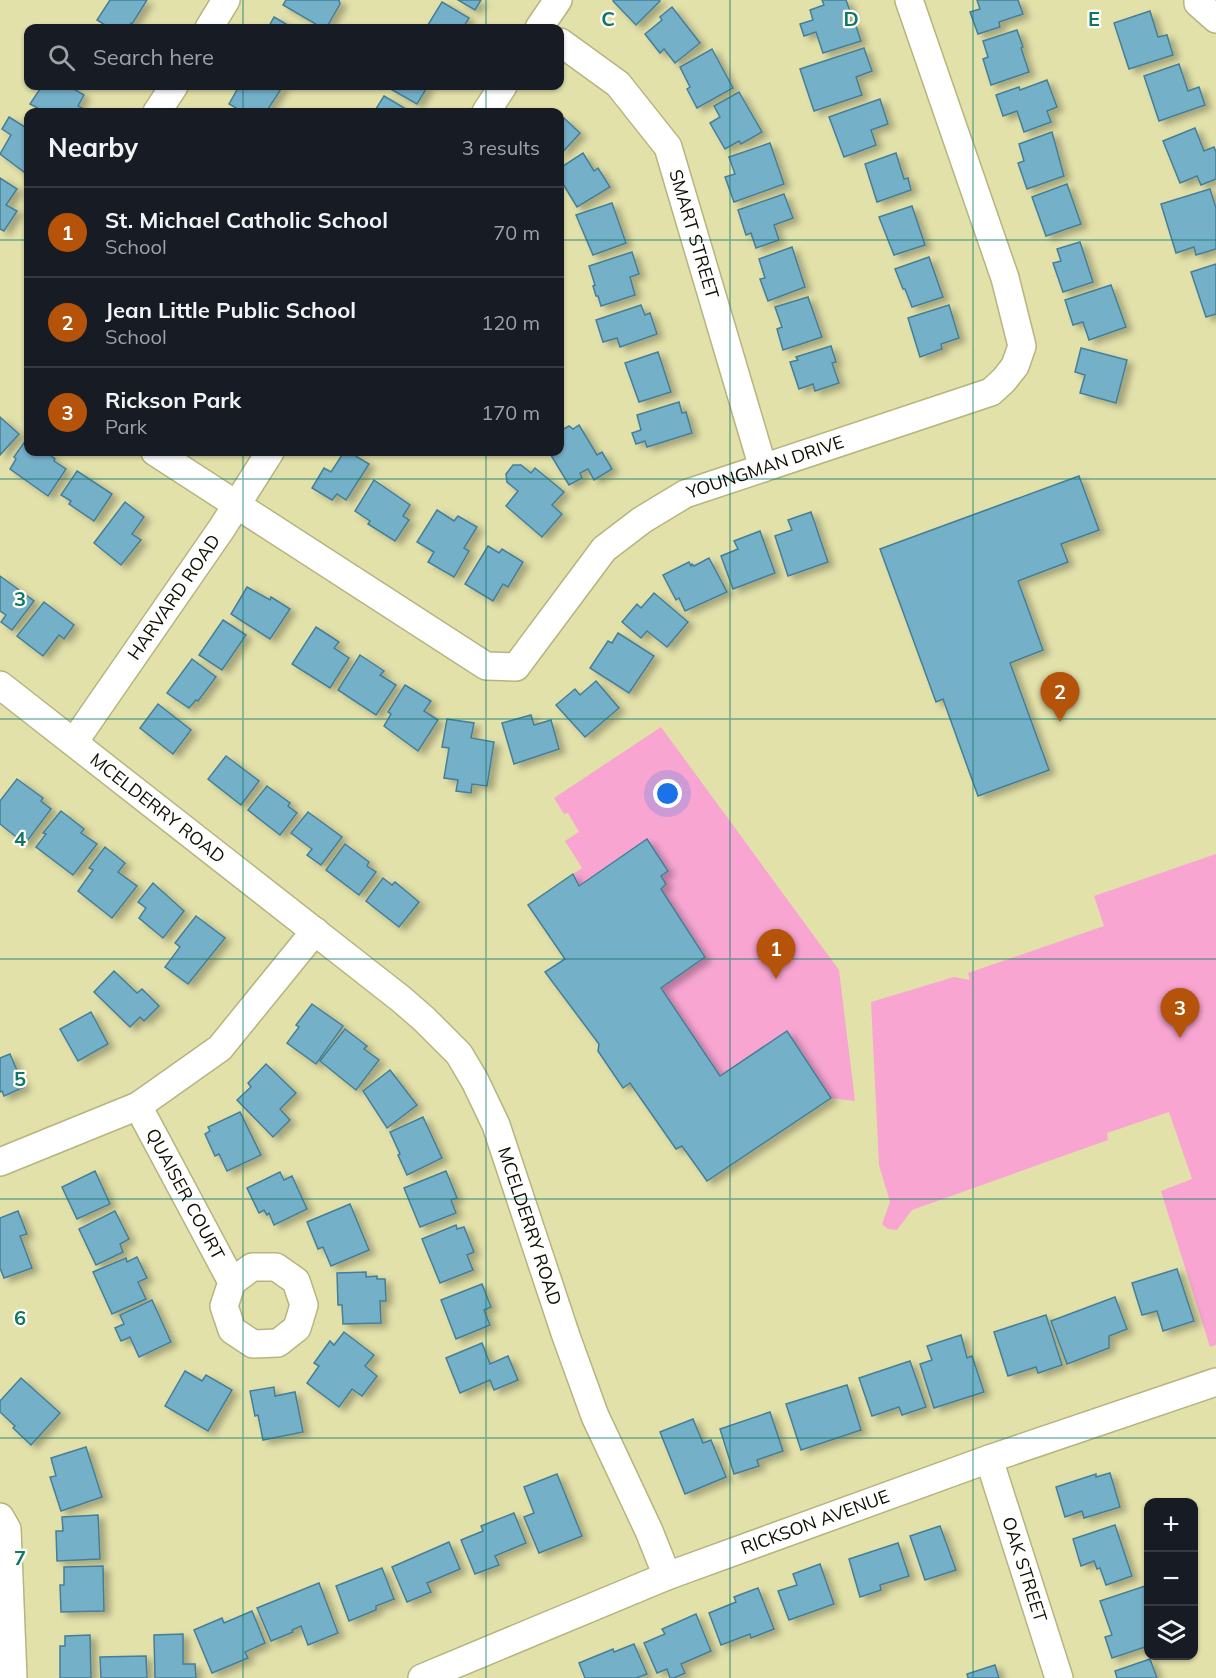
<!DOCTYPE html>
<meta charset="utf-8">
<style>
:root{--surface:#171b24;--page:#20242c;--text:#f1f3f6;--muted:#9ea1a6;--line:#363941;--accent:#b45309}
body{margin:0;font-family:Mulish,sans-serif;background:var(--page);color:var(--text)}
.controls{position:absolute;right:18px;bottom:18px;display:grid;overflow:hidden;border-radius:12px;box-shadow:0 2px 4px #0004}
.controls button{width:54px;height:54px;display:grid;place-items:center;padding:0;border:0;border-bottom:2px solid var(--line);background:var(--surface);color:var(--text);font:30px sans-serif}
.you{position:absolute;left:668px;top:794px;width:21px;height:21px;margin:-15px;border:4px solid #fff;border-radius:50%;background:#1a73e8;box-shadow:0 0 0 9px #1a73e833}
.badge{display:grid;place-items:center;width:39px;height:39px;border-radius:50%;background:var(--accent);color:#fff;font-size:20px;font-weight:700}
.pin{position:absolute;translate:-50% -50px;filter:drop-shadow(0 2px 3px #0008)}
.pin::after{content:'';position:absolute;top:32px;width:21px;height:18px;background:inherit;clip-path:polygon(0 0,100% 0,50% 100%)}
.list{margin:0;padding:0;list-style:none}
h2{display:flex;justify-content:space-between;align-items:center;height:78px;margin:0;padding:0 24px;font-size:26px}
h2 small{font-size:20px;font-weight:400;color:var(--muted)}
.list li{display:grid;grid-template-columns:39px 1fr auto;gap:18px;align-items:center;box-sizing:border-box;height:90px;padding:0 24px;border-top:2px solid var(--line)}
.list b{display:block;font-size:22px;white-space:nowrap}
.list p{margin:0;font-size:20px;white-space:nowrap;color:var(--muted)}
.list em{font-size:20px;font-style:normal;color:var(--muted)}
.icon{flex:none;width:33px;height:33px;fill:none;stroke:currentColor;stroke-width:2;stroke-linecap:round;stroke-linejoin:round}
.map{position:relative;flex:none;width:1216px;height:1678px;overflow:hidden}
.search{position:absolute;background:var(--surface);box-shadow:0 2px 4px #0004;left:24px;top:24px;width:540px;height:66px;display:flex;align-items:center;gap:15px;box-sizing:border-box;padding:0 21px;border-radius:12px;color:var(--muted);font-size:22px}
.panel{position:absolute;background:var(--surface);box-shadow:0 2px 4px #0004;left:24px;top:108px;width:540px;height:348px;border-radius:12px}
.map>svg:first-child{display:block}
.green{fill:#f8a5d2}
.building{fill:#75b0c9;stroke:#457f97;stroke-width:1.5;filter:url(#shadow)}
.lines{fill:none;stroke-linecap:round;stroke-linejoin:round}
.street-casing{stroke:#b6b47f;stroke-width:30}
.street{stroke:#fff;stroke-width:27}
.grid{fill:none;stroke:#0f766e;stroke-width:1.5;stroke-opacity:0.55}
.labels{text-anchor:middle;stroke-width:4.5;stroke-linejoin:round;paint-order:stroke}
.street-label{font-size:18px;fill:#100e00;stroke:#fffff4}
.grid-label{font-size:20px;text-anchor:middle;font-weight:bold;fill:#0f766e;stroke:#fffff4;stroke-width:4.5;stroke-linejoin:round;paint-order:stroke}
</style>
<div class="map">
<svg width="1216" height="1678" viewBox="0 0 1216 1678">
<defs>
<filter id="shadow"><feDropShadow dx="6" dy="4" stdDeviation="3" flood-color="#0004"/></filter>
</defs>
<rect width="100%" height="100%" fill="#e2e1aa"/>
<g class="green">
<polygon points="661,727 839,970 855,1101 831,1098 787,1032 720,1076 661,988 705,956 661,889 666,884 661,876 668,871 647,839 579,886 573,874 582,868 565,841 579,832 568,813 564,814 554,798"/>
<polygon points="1216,854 1216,1345 1210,1347 1161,1191 1192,1179 1169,1112 1107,1133 1108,1140 912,1210 897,1230 888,1229 882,1224 890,1202 879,1165 871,1002 954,977 970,980 968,973 1104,926 1094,896"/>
</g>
<g class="building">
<polygon points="110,0 147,0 132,24 131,23 127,28 110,28 97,20"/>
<polygon points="286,0 339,0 340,4 328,25 319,26 283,5"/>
<polygon points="458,0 481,0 475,10"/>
<polygon points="614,0 659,0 660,1 636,25 613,1"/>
<polygon points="822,0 846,0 851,14 848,16 851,25 855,23 861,41 823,53 816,32 804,36 800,24 813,20 810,10 824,5"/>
<polygon points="977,0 1018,0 1023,14 999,22 1000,27 978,34 970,12 980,9"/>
<polygon points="442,2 469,18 463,28 426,28"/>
<polygon points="672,7 700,43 675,63 664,49 660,53 645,34 662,20 660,17"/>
<polygon points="1150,11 1158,37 1167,35 1173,55 1129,69 1114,23"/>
<polygon points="274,17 293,28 268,28"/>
<polygon points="1017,30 1023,47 1021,48 1029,72 991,85 983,59 988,57 983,41"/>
<polygon points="864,48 872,71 856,77 862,95 814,111 800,69"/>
<polygon points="712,49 733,88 697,108 687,89 690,87 680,67"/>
<polygon points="1179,64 1188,91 1199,87 1205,105 1159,121 1144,76"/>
<polygon points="1047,80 1057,107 1047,111 1051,122 1024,132 1017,111 1003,116 996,95 1019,87 1020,90"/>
<polygon points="42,86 69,86 84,95 78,106 82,108 79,112 45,112 30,104"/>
<polygon points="233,86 265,87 283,86 266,112 243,112 229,104 238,88"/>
<polygon points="391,86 428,86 417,104 389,88"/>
<polygon points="739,92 762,132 741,144 739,141 725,149 710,123 720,117 714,106"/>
<polygon points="384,96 411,112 374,112"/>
<polygon points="880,99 888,124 871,130 876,145 844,157 829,117"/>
<polygon points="9,117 28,129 28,175 0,154 11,135 2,129"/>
<polygon points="564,118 580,133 560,155 560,120 561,121"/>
<polygon points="1195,128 1204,151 1214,147 1216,152 1216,179 1201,185 1197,176 1180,183 1163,141"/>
<polygon points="1052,132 1064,176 1027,189 1018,163 1024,161 1019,144"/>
<polygon points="770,143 784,184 734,202 725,177 735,174 729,157"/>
<polygon points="583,153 594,171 598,168 610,187 577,207 560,179 560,168"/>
<polygon points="896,153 904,179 908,178 911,190 877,202 865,164"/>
<polygon points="0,178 17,189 6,205 17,211 4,231 0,229"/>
<polygon points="1067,184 1081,224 1046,236 1032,197"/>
<polygon points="1210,189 1216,208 1216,249 1196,255 1194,247 1176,253 1161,204"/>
<polygon points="784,194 793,218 774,225 779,240 756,248 751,233 746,235 738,210"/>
<polygon points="612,203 626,243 593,255 576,215"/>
<polygon points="912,206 925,245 894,255 879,217"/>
<polygon points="1080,242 1093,282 1063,292 1053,263 1061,261 1057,249"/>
<polygon points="792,247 805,287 768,301 760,279 765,278 759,259"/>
<polygon points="632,252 639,274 630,277 635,295 601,306 598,296 596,296 593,286 595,285 589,266"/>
<polygon points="929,257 943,297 912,307 905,289 903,289 895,269"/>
<polygon points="1216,264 1216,314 1206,317 1191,272"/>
<polygon points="1111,285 1126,327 1089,340 1083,322 1073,325 1065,300"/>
<polygon points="808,297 822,337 783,350 777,329 782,327 775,307"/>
<polygon points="641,305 645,315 650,313 657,334 620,347 617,338 603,342 596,320"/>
<polygon points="949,305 959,338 941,344 942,349 920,357 908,318"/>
<polygon points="831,346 836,362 832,363 839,383 815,391 813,384 799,389 790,362 798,360 796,357"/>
<polygon points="1081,348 1127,360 1116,403 1080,393 1085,375 1075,372"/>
<polygon points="658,352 671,392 639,402 625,363"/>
<polygon points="679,402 682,413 686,412 692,433 647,447 645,441 636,444 632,433 641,430 637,415"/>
<polygon points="0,417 19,434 0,455"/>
<polygon points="579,425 597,455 602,452 612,469 594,480 588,469 580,473 582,478 569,485 549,452 560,452 560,431 569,426 573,429"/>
<polygon points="28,437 28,452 46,452 55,459 54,461 66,469 48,496 10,469 16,459 14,457"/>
<polygon points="344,452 349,452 369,464 346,500 337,494 332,500 312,488 324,468 331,472"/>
<polygon points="513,465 521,465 531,473 535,468 564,492 552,505 562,514 542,537 506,506 518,491 507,482 506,474"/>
<polygon points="77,471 112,494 94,521 69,504 71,501 61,495"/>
<polygon points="1079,476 1099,530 1061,544 1068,562 1018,581 1043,650 1010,663 1049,770 978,796 943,699 936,702 880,549"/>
<polygon points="374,480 410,505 403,516 409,520 395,541 368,524 370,521 355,511"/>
<polygon points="125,502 144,517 132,534 141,540 121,565 94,543"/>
<polygon points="437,510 454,521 458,516 477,527 464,548 469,551 454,577 428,562 434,552 417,542"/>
<polygon points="811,512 828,562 788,576 775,536 792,530 788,520"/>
<polygon points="760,531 775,573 733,589 721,556 738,549 734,541"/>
<polygon points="488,546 499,553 502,549 523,562 508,587 503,584 493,601 465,584"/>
<polygon points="709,558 727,592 685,611 679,598 676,600 663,575 689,562 691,566 692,564 694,566"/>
<polygon points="0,576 34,601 12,630 1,622 6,615 0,611"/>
<polygon points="247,587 270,600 271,597 290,609 270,639 231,614"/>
<polygon points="654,593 688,622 667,647 647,631 641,638 622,622 637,604 641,608"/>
<polygon points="44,602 74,625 64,639 59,635 43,656 17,636"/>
<polygon points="223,620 246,635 222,670 199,655"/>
<polygon points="316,627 339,642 334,648 349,658 330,688 292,664"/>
<polygon points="618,633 654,656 629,693 590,668 608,641 612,643"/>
<polygon points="360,655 384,671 380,675 396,685 376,715 338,690"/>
<polygon points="192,659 216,677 198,701 196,700 189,708 167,693"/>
<polygon points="596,681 619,708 585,737 556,705 575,689 580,695"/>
<polygon points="405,685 431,701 424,711 438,720 418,751 384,726 391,714 388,712"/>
<polygon points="158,704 191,730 173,754 140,728"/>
<polygon points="531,715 534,725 551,720 559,749 514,764 502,723"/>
<polygon points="447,719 474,723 471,738 494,742 487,786 472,784 471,793 456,791 458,780 444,778 449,748 442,747"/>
<polygon points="226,756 259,781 241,805 208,779"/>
<polygon points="17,779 43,798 41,801 51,809 25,844 0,824 0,801"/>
<polygon points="267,786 290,803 288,806 297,813 280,835 248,810"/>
<polygon points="61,811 84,829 81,833 97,844 73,875 36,847 46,834 43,833"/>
<polygon points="308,812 342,837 321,865 307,855 312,849 291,833"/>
<polygon points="647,839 668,871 661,876 666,884 661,889 705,957 661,988 720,1076 787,1031 831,1098 707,1181 682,1146 676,1149 630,1083 623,1088 598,1051 599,1044 545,972 565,959 528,905 573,874 579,886"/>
<polygon points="345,844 369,862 367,866 376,872 359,895 326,870"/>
<polygon points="105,847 125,863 118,872 137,886 112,918 78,891 93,870 89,868"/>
<polygon points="383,878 392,885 395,882 419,902 399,927 366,901"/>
<polygon points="153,883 184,911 163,938 139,918 146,908 138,902"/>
<polygon points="196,916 225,938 188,984 165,967 180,947 175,943"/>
<polygon points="114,971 137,993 142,989 159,1006 144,1021 140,1017 130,1027 94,992"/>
<polygon points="312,1004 343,1026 316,1064 287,1043 299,1027 296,1025"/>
<polygon points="91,1012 108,1044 78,1061 60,1029"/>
<polygon points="345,1029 367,1046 364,1049 379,1060 356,1090 320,1061"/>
<polygon points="10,1054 24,1087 4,1096 2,1091 0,1092 0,1058"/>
<polygon points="266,1064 296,1093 280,1109 290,1120 273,1137 237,1100 251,1087 248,1083"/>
<polygon points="390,1070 417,1105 387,1128 363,1091"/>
<polygon points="240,1112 261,1155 227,1171 219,1154 215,1156 205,1134 210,1131 208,1127"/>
<polygon points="423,1117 442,1158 407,1175 398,1155 400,1154 390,1132"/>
<polygon points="95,1171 110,1204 77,1219 62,1187"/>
<polygon points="446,1171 457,1198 451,1200 456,1213 420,1227 404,1188"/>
<polygon points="280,1172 284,1180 292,1176 307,1209 274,1225 269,1213 267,1215 264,1210 259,1213 247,1188"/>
<polygon points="350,1204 369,1250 331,1266 323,1247 318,1249 307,1222"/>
<polygon points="18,1211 27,1234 20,1236 32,1268 4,1278 0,1268 0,1218"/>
<polygon points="115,1211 129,1239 120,1244 123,1252 96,1265 79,1229"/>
<polygon points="456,1225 457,1229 464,1227 474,1252 467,1255 473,1270 440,1283 422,1239"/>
<polygon points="137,1257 147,1278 138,1282 146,1299 112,1314 93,1272 126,1258 127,1262"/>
<polygon points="1177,1269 1194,1321 1163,1331 1157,1311 1142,1315 1132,1283"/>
<polygon points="366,1272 366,1277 377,1276 377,1279 385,1279 386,1301 380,1301 381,1323 343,1324 342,1305 338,1305 337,1273"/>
<polygon points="482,1284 491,1307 484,1310 490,1325 456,1339 441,1300"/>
<polygon points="1115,1297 1127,1329 1109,1336 1109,1348 1067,1364 1051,1321"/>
<polygon points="152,1300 171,1342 139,1357 130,1337 121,1341 115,1328 124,1324 120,1315"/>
<polygon points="1046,1315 1062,1365 1038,1373 1036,1367 1008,1376 994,1332"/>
<polygon points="344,1332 374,1355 365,1366 377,1376 362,1396 352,1389 339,1407 307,1383 319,1366 314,1363 330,1341 334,1345"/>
<polygon points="961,1335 967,1358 972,1356 984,1392 934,1408 920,1364 932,1360 927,1346"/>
<polygon points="482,1343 490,1364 508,1356 518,1380 494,1390 490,1380 460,1393 446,1358"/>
<polygon points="910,1361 926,1407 902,1415 899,1407 872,1416 859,1378"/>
<polygon points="185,1371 202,1381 206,1375 232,1390 208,1431 165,1406"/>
<polygon points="21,1378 60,1413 31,1445 13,1428 15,1426 0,1412 0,1401"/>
<polygon points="847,1385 861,1430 801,1450 786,1404"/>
<polygon points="274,1387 275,1396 295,1392 303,1432 263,1440 258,1415 255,1416 250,1391"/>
<polygon points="770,1412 783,1451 757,1460 759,1466 734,1474 720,1429"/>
<polygon points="693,1419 703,1443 711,1440 726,1477 685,1494 660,1432"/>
<polygon points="86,1447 102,1497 61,1511 50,1477 56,1476 51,1458"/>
<polygon points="1110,1473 1120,1507 1084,1518 1082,1511 1065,1517 1056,1487 1096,1474 1096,1477"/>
<polygon points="557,1474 582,1536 539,1553 524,1517 534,1513 524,1487"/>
<polygon points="514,1513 526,1543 495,1556 499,1565 475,1574 461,1540 483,1531 481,1526"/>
<polygon points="98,1515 100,1559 57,1561 56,1531 63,1531 62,1517"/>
<polygon points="1115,1525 1132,1576 1106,1585 1100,1568 1097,1569 1094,1561 1081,1566 1073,1539"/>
<polygon points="940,1526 956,1570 925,1580 910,1536"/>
<polygon points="449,1542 460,1569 427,1583 431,1592 407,1602 392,1567"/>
<polygon points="898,1543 909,1576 880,1585 881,1590 860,1597 849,1559"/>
<polygon points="820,1564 834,1604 789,1620 778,1591 797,1585 793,1574"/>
<polygon points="103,1566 104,1611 61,1612 60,1585 64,1585 64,1567"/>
<polygon points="382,1568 394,1599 376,1606 376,1610 349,1621 336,1586"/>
<polygon points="319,1583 338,1633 308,1645 301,1626 292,1630 293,1632 271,1641 257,1608"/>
<polygon points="1148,1585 1148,1608 1145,1609 1148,1620 1148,1646 1112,1658 1105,1637 1112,1635 1100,1601"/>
<polygon points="758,1588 774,1629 751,1638 750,1634 721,1645 709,1613 736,1602 734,1597"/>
<polygon points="252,1611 265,1643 245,1652 248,1658 212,1673 194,1630 222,1618 224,1623"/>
<polygon points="696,1614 711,1651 681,1664 685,1673 674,1678 670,1678 667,1669 657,1673 644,1643 665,1634 662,1629"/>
<polygon points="183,1634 183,1664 195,1664 196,1678 155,1678 154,1635"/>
<polygon points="90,1635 91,1678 60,1678 60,1646 65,1646 65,1636"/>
<polygon points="634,1644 647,1674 636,1678 585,1678 579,1663 613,1649 614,1652"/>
<polygon points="146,1656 147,1678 101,1678 100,1657"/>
<polygon points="1150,1659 1157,1678 1117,1678 1115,1671"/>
<polygon points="995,1665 999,1678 968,1678 967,1674"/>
</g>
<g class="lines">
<g class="street-casing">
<g id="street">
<polyline points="1198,0 1198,3 1216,19"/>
<polyline points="209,28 226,0"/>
<polyline points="539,28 558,0"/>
<path id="s1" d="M560 42 618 84 668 147 763 468"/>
<polyline points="157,112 174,86"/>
<polyline points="486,112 503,86"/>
<path id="s2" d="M155 452 486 666 516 667 604 549 642 520 685 494 991 392 1004 380 1015 366 1022 346 1005 278 909 0"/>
<path id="s3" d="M0 685 401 999 424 1019 459 1054 475 1081 496 1125 566 1336 595 1416 649 1531 667 1576"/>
<path id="s4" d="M74 742 222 528 270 452"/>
<path id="s5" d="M138 1106 232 1282 224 1306 232 1330 253 1344 278 1343 297 1328 304 1305 296 1281 276 1267H252L232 1282"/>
<polyline points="0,1162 138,1106 220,1048 315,931"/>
<path id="s6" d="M989 1459 1059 1678"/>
<polyline points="0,1517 7,1529 13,1678"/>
<path id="s7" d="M422 1678 667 1576 989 1459 1216 1382"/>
</g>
</g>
<use href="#street" class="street"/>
</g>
<path class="grid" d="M243 0V28M486 0V28M730 0V1678M973 0V1678M243 86V112M486 86V112M0 240H28M560 240H1216M243 452V1678M486 452V1678M0 479H1216M0 719H1216M0 959H1216M0 1199H1216M0 1438H1216"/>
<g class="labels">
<g class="street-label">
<text dy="6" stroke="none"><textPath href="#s1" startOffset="243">SMART STREET</textPath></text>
<text dy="6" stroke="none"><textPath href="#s2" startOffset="754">YOUNGMAN DRIVE</textPath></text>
<text dy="6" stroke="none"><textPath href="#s4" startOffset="176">HARVARD ROAD</textPath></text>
<text dy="6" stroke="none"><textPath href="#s3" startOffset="200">MCELDERRY ROAD</textPath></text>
<text dy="6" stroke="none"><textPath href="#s5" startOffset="100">QUAISER COURT</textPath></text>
<text dy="6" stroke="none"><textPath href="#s3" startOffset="776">MCELDERRY ROAD</textPath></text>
<text dy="6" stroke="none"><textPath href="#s7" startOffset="423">RICKSON AVENUE</textPath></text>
<text dy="6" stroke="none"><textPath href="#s6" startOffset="116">OAK STREET</textPath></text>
</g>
</g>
<g class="grid-label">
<text x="608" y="26">C</text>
<text x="851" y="26">D</text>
<text x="1094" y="26">E</text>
<text x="20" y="606">3</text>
<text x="20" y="846">4</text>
<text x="20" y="1086">5</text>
<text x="20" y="1325">6</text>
<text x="20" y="1565">7</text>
</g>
</svg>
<div class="controls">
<button>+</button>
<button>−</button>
<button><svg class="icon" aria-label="layers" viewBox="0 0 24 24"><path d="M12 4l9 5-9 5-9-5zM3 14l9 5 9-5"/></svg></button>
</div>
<div class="you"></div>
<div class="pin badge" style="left:776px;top:979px">1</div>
<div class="pin badge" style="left:1060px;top:722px">2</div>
<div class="pin badge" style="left:1180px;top:1038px">3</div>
<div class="search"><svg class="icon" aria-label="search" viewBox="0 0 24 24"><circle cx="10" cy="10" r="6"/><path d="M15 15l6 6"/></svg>Search here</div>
<section class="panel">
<h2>Nearby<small>3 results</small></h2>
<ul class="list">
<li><span class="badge">1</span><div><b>St. Michael Catholic School</b><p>School</p></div><em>70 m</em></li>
<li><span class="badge">2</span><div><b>Jean Little Public School</b><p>School</p></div><em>120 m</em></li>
<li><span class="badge">3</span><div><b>Rickson Park</b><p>Park</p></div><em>170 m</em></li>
</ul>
</section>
</div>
